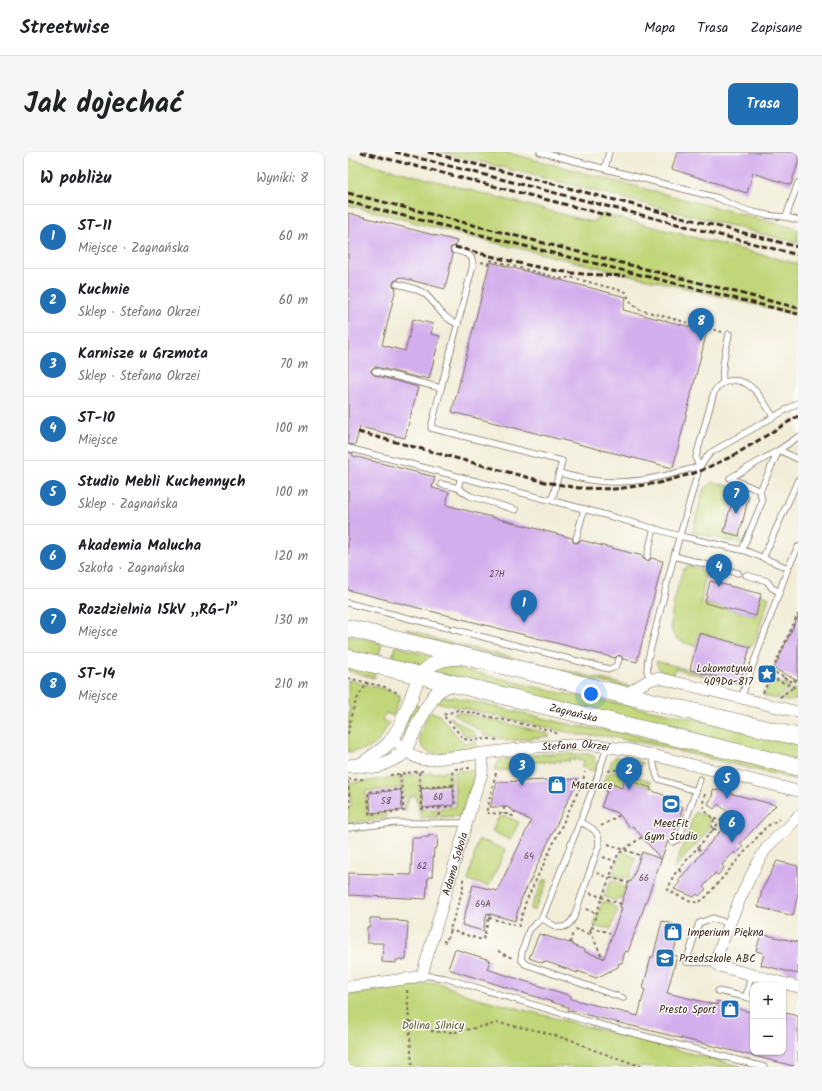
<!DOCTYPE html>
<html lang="pl">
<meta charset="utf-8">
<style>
:root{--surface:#fff;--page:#f6f6f6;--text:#202124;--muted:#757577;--line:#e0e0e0;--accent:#1f6fb2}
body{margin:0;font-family:Kalam,sans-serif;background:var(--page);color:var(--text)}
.controls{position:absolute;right:12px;bottom:12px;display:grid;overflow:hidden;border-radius:8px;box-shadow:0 1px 3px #0004}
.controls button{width:36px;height:36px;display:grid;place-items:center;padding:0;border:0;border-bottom:1px solid var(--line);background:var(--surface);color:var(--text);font:20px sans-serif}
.you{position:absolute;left:243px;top:542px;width:14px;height:14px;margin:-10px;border:3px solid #fff;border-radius:50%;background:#1a73e8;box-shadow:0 0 0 6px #1a73e833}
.badge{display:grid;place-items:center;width:26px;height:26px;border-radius:50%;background:var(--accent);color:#fff;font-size:13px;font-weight:700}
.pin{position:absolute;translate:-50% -33px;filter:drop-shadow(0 1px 2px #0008)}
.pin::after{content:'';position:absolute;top:21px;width:14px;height:12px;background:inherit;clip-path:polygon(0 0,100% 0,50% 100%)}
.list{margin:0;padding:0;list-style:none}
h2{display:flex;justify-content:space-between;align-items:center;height:52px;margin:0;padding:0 16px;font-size:17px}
h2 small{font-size:13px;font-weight:400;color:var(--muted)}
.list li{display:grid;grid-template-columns:26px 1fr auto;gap:12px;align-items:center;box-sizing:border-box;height:64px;padding:0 16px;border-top:1px solid var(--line)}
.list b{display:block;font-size:15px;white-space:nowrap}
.list p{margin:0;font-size:13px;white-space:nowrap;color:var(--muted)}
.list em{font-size:13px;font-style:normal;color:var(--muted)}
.map{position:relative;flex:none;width:450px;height:915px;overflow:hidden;border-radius:8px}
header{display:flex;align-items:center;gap:24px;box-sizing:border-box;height:56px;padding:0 20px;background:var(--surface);border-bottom:1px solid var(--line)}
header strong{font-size:19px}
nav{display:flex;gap:22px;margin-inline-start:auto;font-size:14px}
.intro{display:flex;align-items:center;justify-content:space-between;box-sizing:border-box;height:96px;padding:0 24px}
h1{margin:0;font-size:28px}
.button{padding:10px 18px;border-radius:8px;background:var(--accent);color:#fff;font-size:14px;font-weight:700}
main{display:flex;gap:24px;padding:0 24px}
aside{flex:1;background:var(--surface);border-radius:8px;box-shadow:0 1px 3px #0004}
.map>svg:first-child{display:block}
.green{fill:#c1d679;stroke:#7e804c}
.building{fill:#d3aeed}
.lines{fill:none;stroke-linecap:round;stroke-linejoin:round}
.service-casing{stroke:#7b6e5f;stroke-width:7}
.minor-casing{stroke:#7b6e5f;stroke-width:12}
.tertiary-casing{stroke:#7b6e5f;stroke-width:14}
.primary-casing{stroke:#7b6e5f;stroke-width:18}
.path{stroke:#7b6e5f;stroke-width:2;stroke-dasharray:3 3;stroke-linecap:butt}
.service{stroke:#fff;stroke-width:5.5}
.minor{stroke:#fff;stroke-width:11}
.tertiary{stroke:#fff;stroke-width:13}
.primary{stroke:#fff;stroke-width:17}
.rail{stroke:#3b2a1e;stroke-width:3;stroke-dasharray:6 3;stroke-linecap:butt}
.labels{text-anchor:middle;stroke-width:3;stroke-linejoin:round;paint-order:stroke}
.number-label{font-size:9px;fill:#614b52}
.poi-label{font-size:11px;fill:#3b2a1e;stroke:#fdfcf7;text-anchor:start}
.street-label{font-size:11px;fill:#3b2a1e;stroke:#fdfcf7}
.park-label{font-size:11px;fill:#5c5535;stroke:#fdfcf7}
</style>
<header>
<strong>Streetwise</strong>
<nav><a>Mapa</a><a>Trasa</a><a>Zapisane</a></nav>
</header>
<div class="intro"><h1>Jak dojechać</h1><a class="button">Trasa</a></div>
<main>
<aside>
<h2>W pobliżu<small>Wyniki: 8</small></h2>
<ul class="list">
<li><span class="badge">1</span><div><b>ST-11</b><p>Miejsce · Zagnańska</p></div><em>60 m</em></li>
<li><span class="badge">2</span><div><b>Kuchnie</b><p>Sklep · Stefana Okrzei</p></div><em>60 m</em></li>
<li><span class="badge">3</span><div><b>Karnisze u Grzmota</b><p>Sklep · Stefana Okrzei</p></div><em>70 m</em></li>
<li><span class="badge">4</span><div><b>ST-10</b><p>Miejsce</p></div><em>100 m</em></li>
<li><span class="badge">5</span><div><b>Studio Mebli Kuchennych</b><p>Sklep · Zagnańska</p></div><em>100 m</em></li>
<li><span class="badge">6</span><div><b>Akademia Malucha</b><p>Szkoła · Zagnańska</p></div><em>120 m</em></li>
<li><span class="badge">7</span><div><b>Rozdzielnia 15kV „RG-1”</b><p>Miejsce</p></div><em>130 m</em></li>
<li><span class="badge">8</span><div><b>ST-14</b><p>Miejsce</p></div><em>210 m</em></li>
</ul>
</aside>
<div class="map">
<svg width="450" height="915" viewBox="0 0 450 915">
<rect width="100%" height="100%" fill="#fdfcf7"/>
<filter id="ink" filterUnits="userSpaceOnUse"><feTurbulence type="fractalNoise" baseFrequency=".025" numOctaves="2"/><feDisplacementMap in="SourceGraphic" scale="8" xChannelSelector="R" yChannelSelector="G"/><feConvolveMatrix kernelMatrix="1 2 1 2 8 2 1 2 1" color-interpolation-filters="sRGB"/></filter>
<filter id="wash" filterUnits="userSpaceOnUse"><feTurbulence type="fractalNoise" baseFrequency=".012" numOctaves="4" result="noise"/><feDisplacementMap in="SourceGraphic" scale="16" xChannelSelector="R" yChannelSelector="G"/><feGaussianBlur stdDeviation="0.9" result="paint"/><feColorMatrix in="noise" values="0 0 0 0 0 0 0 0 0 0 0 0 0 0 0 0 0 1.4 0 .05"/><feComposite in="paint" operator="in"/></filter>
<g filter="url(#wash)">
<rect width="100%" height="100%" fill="#f2edd8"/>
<g class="green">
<polygon points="94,0 157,0 450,77 450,91"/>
<polygon points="0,6 244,70 255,62 450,112 450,163 115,83 0,53"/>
<polygon points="366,330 385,335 388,341 378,382 394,386 393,392 344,380 356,336"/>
<path d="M340 414 353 417 357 424 353 452 357 451 408 464 413 442 421 445 407 490 402 495 351 481 348 494C341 492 332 490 327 485 316 475 331 431 335 418Z"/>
<polygon points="58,477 72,481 83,486 282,534 279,536 78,488"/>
<polygon points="0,483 34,491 30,507 0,500"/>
<polygon points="47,494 86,505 70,517 43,511"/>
<path d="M308 509 393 532 390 533 327 517 326 522 323 524C314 521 310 518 308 509Z"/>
<polygon points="0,513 27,520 26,526 0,519"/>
<polygon points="97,513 208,540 325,562 450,592 450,609 86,521 86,517"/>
<polygon points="423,527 443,535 427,547 416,544"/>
<path d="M0 528 36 537 51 543 52 545 45 564 38 561 34 568 41 571C28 595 27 597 0 600V565L2 555 0 554Z"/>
<polygon points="446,537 450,539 450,547 440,549 430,548"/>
<polygon points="95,545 106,545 228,574 277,581 450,622 450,628 302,592 257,584 231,583 88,550"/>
<polygon points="66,552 72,555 57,585 54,582"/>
<path d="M82 559 91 563 115 590 117 591 129 590 128 594 125 597C115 598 93 603 84 601 76 600 70 590 72 582 74 574 79 566 82 559Z"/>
<polygon points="110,560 199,581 202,584 160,589 143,584 137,584 133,579 105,562"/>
<path d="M101 564C109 572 124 575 129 585L117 584Z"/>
<polygon points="196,602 240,602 246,604 247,607 246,610 249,612 247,618 245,619 233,615 236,609 232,607 231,609 227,607 226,609 222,607 221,610 218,608 216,610 213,608 212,610 208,608 207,611 203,609 202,611 199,609 197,611 194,609 193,611 189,609 188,611 184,609 183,611 179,609 178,611 174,609 170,618 146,618 149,611 152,608"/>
<polygon points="267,605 289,608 295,612 261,617 264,607"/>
<polygon points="129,618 116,659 112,664 93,665 92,656 108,655 106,619"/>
<path d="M274 618 279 619 282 622 303 630V636L277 627 274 636 262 631 259 639 253 636C259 620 257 621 274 618Z"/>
<polygon points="103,619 104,632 73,635 72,622"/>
<polygon points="70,622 73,658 90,657 90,665 73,666 67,643 65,643 61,645 57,660 54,624"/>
<polygon points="52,625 53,636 18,639 20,663 38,662 38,667 0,671 0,655 3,655 1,631"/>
<polygon points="347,660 359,664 362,667 359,680 326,717"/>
<polygon points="157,664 171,670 162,688 144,679 150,666"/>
<polygon points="130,688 139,690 158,698 141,734 120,729"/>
<polygon points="276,700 288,706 281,727 275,725 274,728 264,724 272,703"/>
<polygon points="196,727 200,729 186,759 182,757"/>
<polygon points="263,728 273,732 273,733 277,735 273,748 269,746 268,749 256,745"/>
<polygon points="255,749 265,753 265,755 270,757 263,777 257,775 256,777 246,773"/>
<polygon points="89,830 122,844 395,915 0,915 0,843"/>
</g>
<g id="blocks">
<g class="building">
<polygon points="329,0 450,0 450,11 443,33 405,21 399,41 324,17"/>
<polygon points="0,61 109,89 107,94 103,95 102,97 103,101 105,102 97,137 51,125 50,128 47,128 45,131 45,134 48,136 34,193 57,199 65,167 85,172 83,182 92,184 81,227 73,225 72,226 28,215 26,215 23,218 23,220 26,223 70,235 57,286 12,275 7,293 0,292"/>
<polygon points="142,110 278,145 275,158 359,179 325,316 104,260"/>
<polygon points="0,300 5,302 5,304 87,325 84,336 101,340 98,353 224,386 225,390 227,391 231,390 232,388 295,404 295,407 298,409 301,409 303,406 315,409 289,510 276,507 275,508 274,505 272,503 269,504 267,506 0,438"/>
<polygon points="386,341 401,344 391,384 376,380"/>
<polygon points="362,429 413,442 408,464 357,451"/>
<polygon points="450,464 450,528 426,517"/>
<polygon points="351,481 402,495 392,531 342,518"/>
<polygon points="230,627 173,748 167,769 139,761 135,779 114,773 125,733 149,739 183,669 159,655 142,655 149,630"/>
<polygon points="277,627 303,636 302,638 332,649 330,654 335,656 325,684 322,683 280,800 277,799 274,811 271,811 270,815 248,826 230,819 230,821 196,809 195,811 181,806 191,782 225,792 224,793 237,798 237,800 256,806 274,756 272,755 281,729 283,730 294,700 313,707 285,674 282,676 270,661 253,655 262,631 274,636"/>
<polygon points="105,634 106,653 75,656 73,637"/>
<polygon points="365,637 428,653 392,692 395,695 388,702 386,700 374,713 376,716 370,723 367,721 355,735 358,737 351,744 349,742 346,745 326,737 332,730 330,728 349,708 348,708 368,684 386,665 370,652 366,657 360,652 364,645"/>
<polygon points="53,638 54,658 23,661 21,641"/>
<polygon points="81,683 90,684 89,696 86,696 84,725 80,725 78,747 0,743 0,721 63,723 64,686 73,686 74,685 81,685"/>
<polygon points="429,709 450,714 450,741 445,764 410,755 414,738"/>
<polygon points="22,766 32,766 32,768 50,768 50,769 60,770 58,808 48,808 48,811 34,810 35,791 19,791 19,775 22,775"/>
<polygon points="314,769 332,774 325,803 329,804 319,841 369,853 369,849 387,854 387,856 405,861 405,900 435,900 435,867 437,868 438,861 450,864 450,915 219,858 220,855 100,817 107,797 142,808 139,817 223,844 223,847 290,864 297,837 295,836 303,805 305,805"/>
<polygon points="413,782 450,790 450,822 413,813 416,801 408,799"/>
</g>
</g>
</g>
<g filter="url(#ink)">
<use href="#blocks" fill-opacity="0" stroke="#7b6e5f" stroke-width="1"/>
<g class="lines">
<g class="service-casing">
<g id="service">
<path d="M192 0 370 46C390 57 415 64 438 65"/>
<polyline points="257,16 261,0"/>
<polyline points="450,31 438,65 450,68"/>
<path d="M49 132C58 134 69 136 77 142 90 153 92 165 110 172"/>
<polyline points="27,219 93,236 83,276 214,309 204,348"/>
<path d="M375 231C373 214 378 198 381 182"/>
<path d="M93 236 125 113C125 101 116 101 106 98"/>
<polyline points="0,296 236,357 332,384 398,399 440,416"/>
<path d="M211 321C223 324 237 328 250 329 284 333 320 324 352 314L349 310 348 305 366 240C370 233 374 231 381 229 404 225 415 249 425 264"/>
<polyline points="93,332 110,336 113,325"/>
<polyline points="110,336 122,344 168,358"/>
<polyline points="412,339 382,326 431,298 450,285"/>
<polyline points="228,387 236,357"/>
<polyline points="394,398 414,350 412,339 431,298 450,307"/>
<polyline points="326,404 390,421"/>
<polyline points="299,405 306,376"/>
<polyline points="415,406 450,328"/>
<polyline points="398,423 419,429 424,436 432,440"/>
<polyline points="0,451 99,476"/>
<path d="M104 477 261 517C268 516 269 513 271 507"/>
<polyline points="303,527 299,519 300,507 326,404 350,320 352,314 362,301 450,251"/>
<polyline points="393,546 440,416 450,395"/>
<polyline points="259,595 248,629 194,766 181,778 174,800 173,807 177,812 275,846"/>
<polyline points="304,603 307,618 310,627 348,639 352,627"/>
<polyline points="0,676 46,671 119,671"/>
<polyline points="325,690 331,687 348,639"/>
<path d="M194 766C206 775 217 782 226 765L251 693C252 679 243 675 232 670"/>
<polyline points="368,811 338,810 351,771 365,766 382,772"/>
<polyline points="403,822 398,845 405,847"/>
<polyline points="74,823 97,826 242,870 416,915"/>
<polyline points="370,839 398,845"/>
</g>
</g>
<g class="minor-casing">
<g id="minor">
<path d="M275 542C288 539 298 526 311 526L450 560"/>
<path id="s1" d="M45 586C55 596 64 607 78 608L187 595 239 592 283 598 304 603 450 639"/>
<path d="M450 664C441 678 425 685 416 700 396 733 382 771 368 806V811L371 814 450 835"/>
<path id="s2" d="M0 835 64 826 74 823 128 639 134 622 135 601"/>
</g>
</g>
<g class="tertiary-casing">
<g id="tertiary">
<path d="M12 613C21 606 32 600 40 592 53 579 64 542 71 524 83 510 94 507 112 506"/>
<polyline points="0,614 12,613 29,615 52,604 57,598 76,560 86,544 90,539 103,532"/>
</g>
</g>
<g class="primary-casing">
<g id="primary">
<polyline points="0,476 450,585"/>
<path id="s3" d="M0 506 450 615"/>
</g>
</g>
<g class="path">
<path d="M133 110 140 112 142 108 215 127 222 125 278 140C281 149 284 153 293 158L374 180"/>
<polyline points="423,524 425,517 450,462"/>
<polyline points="422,525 450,537"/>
<polyline points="0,526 37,535 52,542"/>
<polyline points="415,541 422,525 427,521 437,525 436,526 445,530 446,528 450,530"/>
<polyline points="432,545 446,535"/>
<path d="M0 582C3 562 6 547 20 531"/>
<path d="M149 588C138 585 127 590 116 587L95 563 110 558 202 578 210 582"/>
<polyline points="107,617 123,616"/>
<polyline points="260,619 297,614"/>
<polyline points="71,620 74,657 107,654 104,617"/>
<polyline points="148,621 138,661 159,662 165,664 167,659"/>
<polyline points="52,622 56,659 21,662 20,640 54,637"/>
<polyline points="42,623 75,619"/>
<polyline points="1,626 3,628 15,627"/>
<polyline points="0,629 2,654 0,655"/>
<polyline points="72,636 106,633"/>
<path d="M357 642C353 656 355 658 366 667L363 680 325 724 320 738C326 742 342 750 349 750 352 750 355 748 358 745L418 675 431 667"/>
<polyline points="91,655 92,664"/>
<polyline points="156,655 156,662"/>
<polyline points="366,667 386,669"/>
<polyline points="253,674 272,663"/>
<polyline points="366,676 371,681"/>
<polyline points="364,679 372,669"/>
<polyline points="260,692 291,703"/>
<polyline points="350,696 354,700"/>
<polyline points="255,705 267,709"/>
<polyline points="331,718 335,722"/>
<polyline points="249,721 261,726"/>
<polyline points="262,725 280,731"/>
<polyline points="242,741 273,752"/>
<polyline points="238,757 248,761"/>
<polyline points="141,766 171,774 178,749 235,629 237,620"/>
<polyline points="243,775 262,781"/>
<polyline points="227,777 241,782 270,702 294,685"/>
<polyline points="101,778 135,788 142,762"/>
<polyline points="242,779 255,807"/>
<polyline points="95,789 98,790 115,737 115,725"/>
<polyline points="222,791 225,780"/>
<polyline points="150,799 159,804 165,806"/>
<polyline points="59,838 64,915"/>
<polyline points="61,869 83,879 96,880 108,880 151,871 191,879 226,889 243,897 295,915"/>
</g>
<use href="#service" class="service"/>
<use href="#minor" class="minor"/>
<use href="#tertiary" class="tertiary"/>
<use href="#primary" class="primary"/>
<g class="rail">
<polyline points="13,0 262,64"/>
<polyline points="47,0 450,103"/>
<polyline points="80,0 450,95"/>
<polyline points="0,41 450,156"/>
<polyline points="0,50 450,162"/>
<path d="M107 95C144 104 181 115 218 120 238 123 257 123 277 124"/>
<polyline points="10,280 197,330 231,336 267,337 311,331 350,320 385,304 450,264"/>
</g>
</g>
</g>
<defs>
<g id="sight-square" transform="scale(1)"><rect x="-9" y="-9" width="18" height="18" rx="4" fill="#1f6fb2" stroke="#fdfcf7"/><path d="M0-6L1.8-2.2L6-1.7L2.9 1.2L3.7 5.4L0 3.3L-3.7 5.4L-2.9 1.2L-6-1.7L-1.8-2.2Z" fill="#fff"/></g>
<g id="shop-square" transform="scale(1)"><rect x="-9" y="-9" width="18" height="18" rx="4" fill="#1f6fb2" stroke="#fdfcf7"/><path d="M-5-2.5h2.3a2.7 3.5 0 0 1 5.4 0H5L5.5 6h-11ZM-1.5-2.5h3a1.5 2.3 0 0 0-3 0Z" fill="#fff"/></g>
<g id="stadium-square" transform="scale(1)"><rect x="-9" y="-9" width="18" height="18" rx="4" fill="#1f6fb2" stroke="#fdfcf7"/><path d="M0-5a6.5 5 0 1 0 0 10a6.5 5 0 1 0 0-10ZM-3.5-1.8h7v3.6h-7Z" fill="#fff"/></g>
<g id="school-square" transform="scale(1)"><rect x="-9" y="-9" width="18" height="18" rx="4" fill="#1f6fb2" stroke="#fdfcf7"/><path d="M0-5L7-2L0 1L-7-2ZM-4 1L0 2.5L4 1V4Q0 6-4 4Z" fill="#fff"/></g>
</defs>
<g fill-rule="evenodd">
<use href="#sight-square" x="419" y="522"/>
<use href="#shop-square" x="209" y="633"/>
<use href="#stadium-square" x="323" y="652"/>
<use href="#shop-square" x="325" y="780"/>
<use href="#school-square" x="317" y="806"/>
<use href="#shop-square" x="382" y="857"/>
</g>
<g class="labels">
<g class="number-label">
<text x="149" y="425">27H</text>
<text x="90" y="648">60</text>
<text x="38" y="652">58</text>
<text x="181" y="707">64</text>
<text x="74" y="717">62</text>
<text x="296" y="729">66</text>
<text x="135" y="755">64A</text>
</g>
<g class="poi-label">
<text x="405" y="520" text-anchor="end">Lokomotywa<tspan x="405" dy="13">409Da-817</tspan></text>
<text x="223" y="637">Materace</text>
<text x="323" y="675" text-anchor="middle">MeetFit<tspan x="323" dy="13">Gym Studio</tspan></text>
<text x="339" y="784">Imperium Piękna</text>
<text x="331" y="810">Przedszkole ABC</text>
<text x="368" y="861" text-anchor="end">Presto Sport</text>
</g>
<g class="street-label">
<text dy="4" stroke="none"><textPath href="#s3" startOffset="232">Zagnańska</textPath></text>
<text dy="4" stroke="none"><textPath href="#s1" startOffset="191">Stefana Okrzei</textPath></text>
<text dy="4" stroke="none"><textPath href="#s2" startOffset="191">Adama Sobola</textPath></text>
</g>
<g class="park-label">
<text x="85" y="877">Dolina Silnicy</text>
</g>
</g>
</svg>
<div class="controls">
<button>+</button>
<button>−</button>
</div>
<div class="you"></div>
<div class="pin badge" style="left:176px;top:471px">1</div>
<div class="pin badge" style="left:281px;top:638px">2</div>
<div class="pin badge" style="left:174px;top:634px">3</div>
<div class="pin badge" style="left:371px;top:435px">4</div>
<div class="pin badge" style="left:379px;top:647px">5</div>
<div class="pin badge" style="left:384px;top:691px">6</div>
<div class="pin badge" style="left:388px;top:362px">7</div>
<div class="pin badge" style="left:353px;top:189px">8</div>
</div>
</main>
